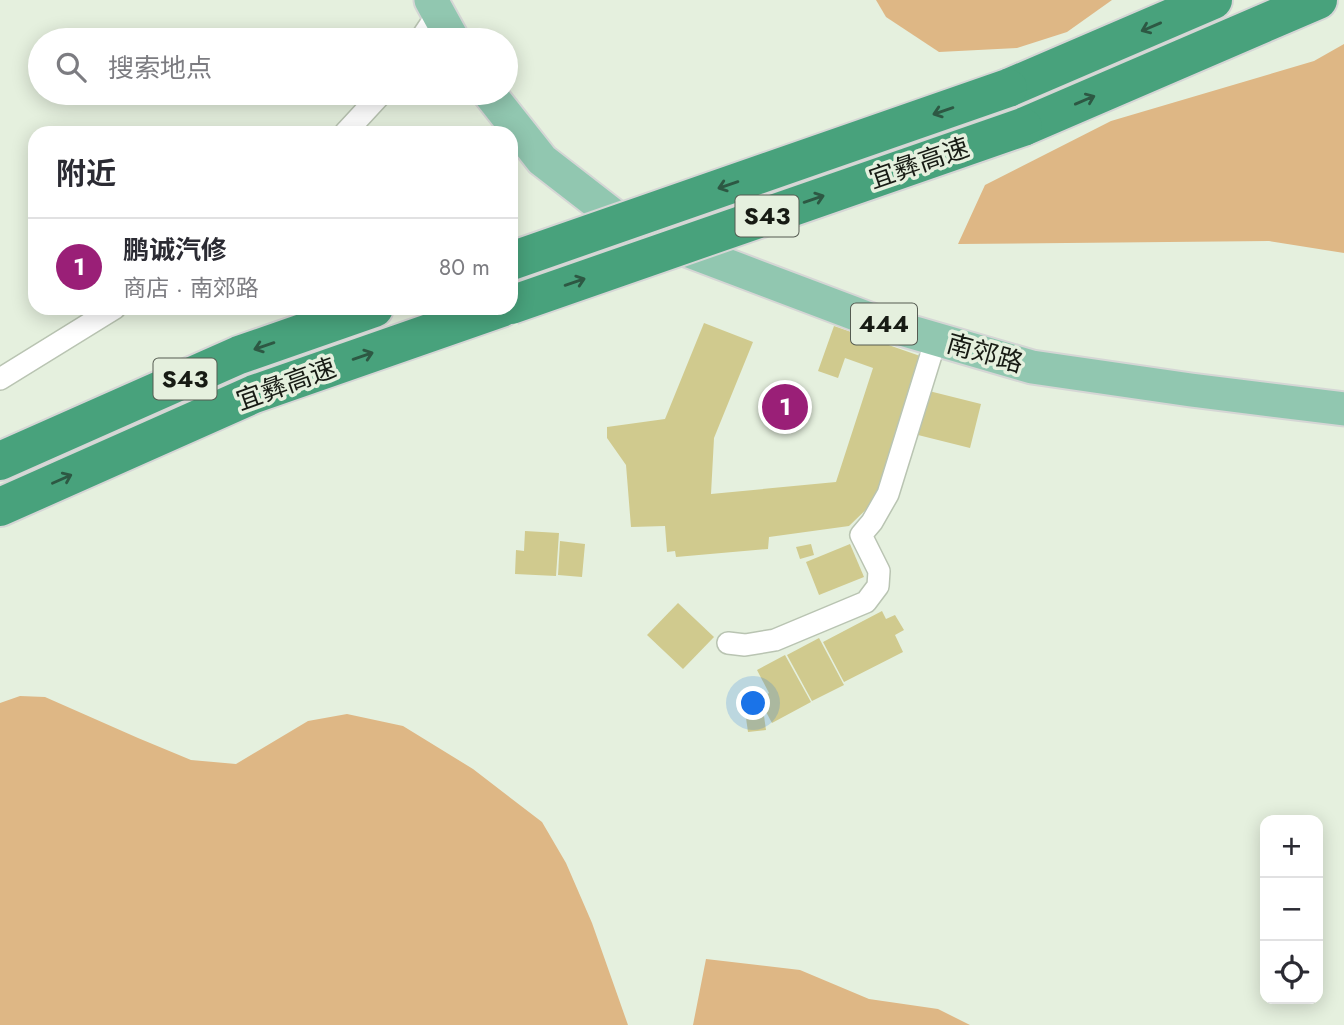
<!DOCTYPE html>
<html lang="zh">
<meta charset="utf-8">
<style>
:root{--surface:#fff;--page:#f2f2f3;--text:#2b2b33;--muted:#7c7c81;--line:#e1e1e2;--accent:#9a1f77}
body{margin:0;font-family:Jost,"Noto Sans SC",sans-serif;background:var(--page);color:var(--text)}
.controls{position:absolute;right:21px;bottom:21px;display:grid;overflow:hidden;border-radius:14px;box-shadow:0 4px 18px #0003}
.controls button{width:63px;height:63px;display:grid;place-items:center;padding:0;border:0;border-bottom:2px solid var(--line);background:var(--surface);color:var(--text);font:35px sans-serif}
.you{position:absolute;left:754px;top:704px;width:24px;height:24px;margin:-18px;border:5px solid #fff;border-radius:50%;background:#1a73e8;box-shadow:0 0 0 10px #1a73e833}
.badge{display:grid;place-items:center;width:46px;height:46px;border-radius:50%;background:var(--accent);color:#fff;font-size:23px;font-weight:700}
.pin{position:absolute;translate:-50% -50%;border:4px solid #fff;box-shadow:0 2px 7px #0006}
.list{margin:0;padding:0;list-style:none}
h2{display:flex;justify-content:space-between;align-items:center;height:91px;margin:0;padding:0 28px;font-size:30px}
h2 small{font-size:23px;font-weight:400;color:var(--muted)}
.list li{display:grid;grid-template-columns:46px 1fr auto;gap:21px;align-items:center;box-sizing:border-box;height:98px;padding:0 28px;border-top:2px solid var(--line)}
.list b{display:block;font-size:26px;white-space:nowrap}
.list p{margin:0;font-size:23px;white-space:nowrap;color:var(--muted)}
.list em{font-size:23px;font-style:normal;color:var(--muted)}
.icon{flex:none;width:38px;height:38px;fill:none;stroke:currentColor;stroke-width:2;stroke-linecap:round;stroke-linejoin:round}
.map{position:relative;flex:none;width:1344px;height:1025px;overflow:hidden}
.search{position:absolute;background:var(--surface);box-shadow:0 4px 18px #0003;left:28px;top:28px;width:490px;height:77px;display:flex;align-items:center;gap:18px;box-sizing:border-box;padding:0 24px;border-radius:38px;color:var(--muted);font-size:26px}
.panel{position:absolute;background:var(--surface);box-shadow:0 4px 18px #0003;left:28px;top:126px;width:490px;height:189px;border-radius:21px}
.map>svg:first-child{display:block}
.forest{fill:#deb785}
.building{fill:#d0ca8e}
.lines{fill:none;stroke-linecap:round;stroke-linejoin:round}
.minor-casing{stroke:#b9c4b2;stroke-width:24}
.primary-casing{stroke:#d5d6d5;stroke-width:37}
.motorway-casing{stroke:#d5d6d5;stroke-width:42}
.minor{stroke:#fff;stroke-width:21}
.primary{stroke:#91c7b0;stroke-width:33}
.motorway{stroke:#48a27c;stroke-width:38}
.motorway-bridge-casing{stroke:#d5d6d5;stroke-width:42;stroke-linecap:butt}
.motorway-bridge{stroke:#48a27c;stroke-width:38}
.oneway{stroke:#2d5843}
.labels{text-anchor:middle;stroke-width:7;stroke-linejoin:round;paint-order:stroke}
.shield{fill:#e5f0de;stroke:#555b51;stroke-width:2}
.shield-label{font-size:24px;font-weight:bold;fill:#171b14}
.street-label{font-size:26px;fill:#171b14;stroke:#e5f0de}
</style>
<div class="map">
<svg width="1344" height="1025" viewBox="0 0 1344 1025">
<rect width="100%" height="100%" fill="#e5f0de"/>
<g class="forest">
<polygon points="876,0 1112,0 1067,32 1017,48 939,52 886,17"/>
<polygon points="1344,44 1344,253 1269,241 958,244 985,185 1111,121 1314,61"/>
<polygon points="20,696 45,697 138,738 191,760 236,764 308,721 347,714 403,726 473,769 542,822 566,863 592,923 628,1025 0,1025 0,703"/>
<polygon points="706,959 800,970 869,999 938,1009 970,1025 693,1025"/>
</g>
<g class="building">
<polygon points="704,323 753,342 714,438 711,494 836,482 873,368 845,358 838,378 818,371 834,326 923,357 879,497 849,526 769,537 768,549 676,557 675,551 667,552 665,526 631,527 626,465 607,438 607,427 665,419"/>
<polygon points="929,391 981,404 970,448 918,435"/>
<polygon points="525,531 559,533 556,576 515,574 516,550 524,551"/>
<polygon points="560,541 585,544 582,577 558,575"/>
<polygon points="811,544 814,555 800,559 796,547"/>
<polygon points="850,544 864,577 819,595 806,562"/>
<polygon points="678,603 714,637 683,669 647,635"/>
<polygon points="882,611 886,619 895,615 904,630 895,635 903,652 844,682 823,642"/>
<polygon points="819,638 844,685 812,701 787,655"/>
<polygon points="785,655 811,702 772,723 759,699 769,693 757,670"/>
<polygon points="764,716 766,730 748,732 746,718"/>
</g>
<g class="lines">
<g class="minor-casing">
<g id="minor">
<polyline points="420,40 438,13"/>
<polyline points="345,133 382,93"/>
<polyline points="0,379 115,308"/>
<polyline points="728,643 745,645 775,640 866,602 878,586 879,571 861,535 872,522 888,494 936,339"/>
</g>
</g>
<g class="primary-casing">
<g id="primary">
<polyline points="431,0 453,40"/>
<polyline points="489,93 542,160 631,229 877,322 1032,367 1191,390 1344,409"/>
</g>
</g>
<g class="motorway-casing">
<g id="motorway">
<polyline points="1008,88 1213,0"/>
<polyline points="1023,127 1318,0"/>
<polyline points="0,461 239,355 374,308"/>
<polyline points="0,507 254,394 501,308"/>
</g>
</g>
<use href="#minor" class="minor"/>
<use href="#primary" class="primary"/>
<use href="#motorway" class="motorway"/>
<g class="motorway-bridge-casing">
<g id="motorway-bridge">
<polyline points="511,261 1008,88"/>
<polyline points="511,305 1023,127"/>
</g>
</g>
<use href="#motorway-bridge" class="motorway-bridge"/>
</g>
<defs><path id="oneway-shaft" d="M-6 0H5M1.5-3L5.5 0L1.5 3" fill="none" stroke-width="1.6" stroke-linecap="round" stroke-linejoin="round" transform="scale(1.75)"/></defs>
<g class="oneway">
<use href="#oneway-shaft" transform="translate(1151 27) rotate(157)"/>
<use href="#oneway-shaft" transform="translate(1085 100) rotate(-23)"/>
<use href="#oneway-shaft" transform="translate(943 111) rotate(161)"/>
<use href="#oneway-shaft" transform="translate(728 185) rotate(161)"/>
<use href="#oneway-shaft" transform="translate(814 199) rotate(-19)"/>
<use href="#oneway-shaft" transform="translate(575 282) rotate(-19)"/>
<use href="#oneway-shaft" transform="translate(264 346) rotate(161)"/>
<use href="#oneway-shaft" transform="translate(363 356) rotate(-19)"/>
<use href="#oneway-shaft" transform="translate(62 479) rotate(-24)"/>
</g>
<g class="labels">
<g class="shield">
<rect x="735.5" y="195.5" width="63" height="41" rx="5"/>
<rect x="851" y="303.5" width="66" height="41" rx="5"/>
<rect x="153.5" y="358.5" width="63" height="41" rx="5"/>
</g>
<g class="shield-label">
<text x="767" y="224">S43</text>
<text x="884" y="332">444</text>
<text x="185" y="387">S43</text>
</g>
<g class="street-label">
<text transform="translate(919 163) rotate(-19)" y="9">宜彝高速</text>
<text transform="translate(985 353) rotate(16)" y="9">南郊路</text>
<text transform="translate(286 384) rotate(-20)" y="9">宜彝高速</text>
</g>
</g>
</svg>
<div class="controls">
<button>+</button>
<button>−</button>
<button><svg class="icon" aria-label="locate" viewBox="0 0 24 24"><circle cx="12" cy="12" r="6"/><path d="M12 2v4M12 18v4M2 12h4M18 12h4"/></svg></button>
</div>
<div class="you"></div>
<div class="pin badge" style="left:785px;top:407px">1</div>
<div class="search"><svg class="icon" aria-label="search" viewBox="0 0 24 24"><circle cx="10" cy="10" r="6"/><path d="M15 15l6 6"/></svg>搜索地点</div>
<section class="panel">
<h2>附近<small></small></h2>
<ul class="list">
<li><span class="badge">1</span><div><b>鹏诚汽修</b><p>商店 · 南郊路</p></div><em>80 m</em></li>
</ul>
</section>
</div>
